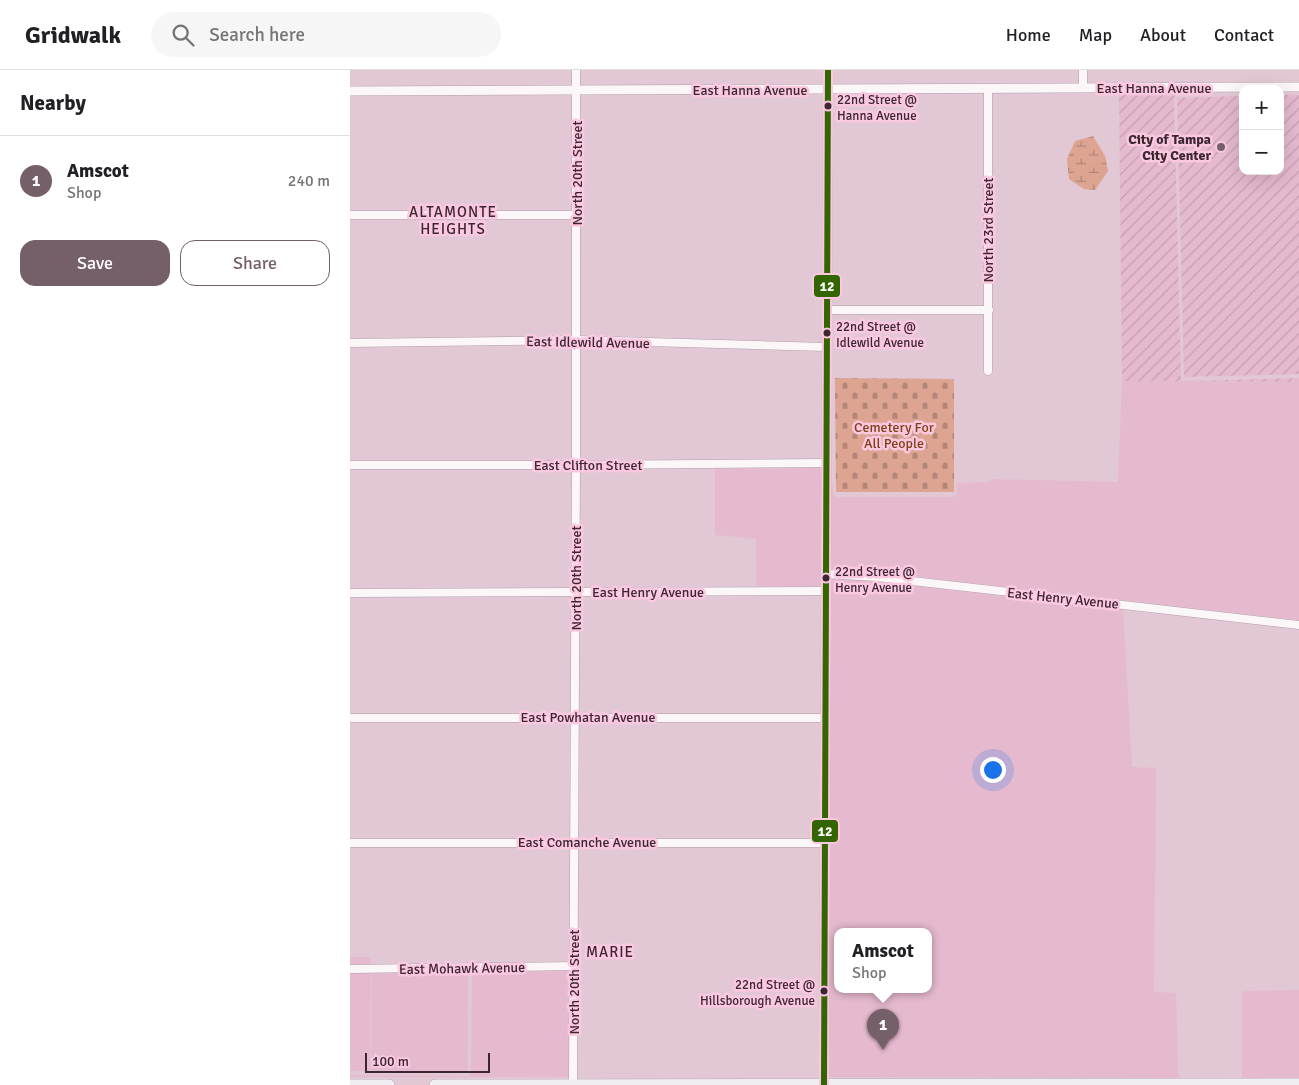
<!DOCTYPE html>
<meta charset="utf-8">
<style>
:root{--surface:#fff;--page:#f6f6f6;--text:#202124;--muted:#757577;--line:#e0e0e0;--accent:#755f69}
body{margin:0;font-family:Signika,sans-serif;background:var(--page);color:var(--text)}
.controls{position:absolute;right:15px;top:15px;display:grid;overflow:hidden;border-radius:10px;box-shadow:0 5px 20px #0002}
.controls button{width:45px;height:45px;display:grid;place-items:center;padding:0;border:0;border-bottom:1px solid var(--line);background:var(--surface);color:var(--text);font:25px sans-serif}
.scale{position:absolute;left:15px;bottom:12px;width:125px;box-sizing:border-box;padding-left:5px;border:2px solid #3b2730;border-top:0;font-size:14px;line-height:18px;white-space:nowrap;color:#3b2730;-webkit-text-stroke:4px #fcc8e0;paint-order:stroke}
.you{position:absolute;left:642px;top:699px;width:18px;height:18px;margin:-12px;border:4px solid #fff;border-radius:50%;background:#1a73e8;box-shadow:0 0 0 8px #1a73e833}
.badge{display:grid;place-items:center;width:32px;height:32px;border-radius:50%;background:var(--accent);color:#fff;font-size:16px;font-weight:700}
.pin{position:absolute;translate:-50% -41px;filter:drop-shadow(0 1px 2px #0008)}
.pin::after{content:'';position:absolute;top:26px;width:18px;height:15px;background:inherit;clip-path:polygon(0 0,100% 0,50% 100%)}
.popup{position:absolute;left:484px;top:858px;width:98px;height:65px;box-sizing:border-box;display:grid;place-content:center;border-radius:10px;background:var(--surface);filter:drop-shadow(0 1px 4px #0005);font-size:16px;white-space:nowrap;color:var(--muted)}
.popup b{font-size:19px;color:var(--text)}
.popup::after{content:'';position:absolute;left:50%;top:100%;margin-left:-10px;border:10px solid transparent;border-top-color:var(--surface)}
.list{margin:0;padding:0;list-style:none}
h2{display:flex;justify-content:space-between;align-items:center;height:65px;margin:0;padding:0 20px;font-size:21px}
h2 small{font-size:16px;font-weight:400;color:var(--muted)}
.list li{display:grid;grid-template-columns:32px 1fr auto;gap:15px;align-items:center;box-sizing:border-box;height:90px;padding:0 20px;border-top:1px solid var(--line)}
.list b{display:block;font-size:19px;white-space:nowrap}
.list p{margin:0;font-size:16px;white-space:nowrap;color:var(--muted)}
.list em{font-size:16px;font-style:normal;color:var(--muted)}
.actions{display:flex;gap:10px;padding:15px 20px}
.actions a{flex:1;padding:11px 0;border:1px solid var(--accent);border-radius:15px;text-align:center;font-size:18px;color:var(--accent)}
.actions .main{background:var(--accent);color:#fff}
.icon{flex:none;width:28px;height:28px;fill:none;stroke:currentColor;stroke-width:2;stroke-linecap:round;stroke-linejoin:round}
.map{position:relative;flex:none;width:949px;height:1015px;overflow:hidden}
header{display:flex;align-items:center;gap:30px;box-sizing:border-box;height:70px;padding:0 25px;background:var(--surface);border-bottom:1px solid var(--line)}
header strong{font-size:24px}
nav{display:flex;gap:28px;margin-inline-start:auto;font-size:18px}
.search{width:350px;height:45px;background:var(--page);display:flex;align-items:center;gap:12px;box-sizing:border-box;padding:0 18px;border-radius:28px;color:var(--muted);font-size:19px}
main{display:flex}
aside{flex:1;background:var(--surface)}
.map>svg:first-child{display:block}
.built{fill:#e5b9ce;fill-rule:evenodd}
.industrial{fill:url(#industrial-furrows)}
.wetland{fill:url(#wetland-marsh)}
.cemetery{fill:url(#cemetery-stones)}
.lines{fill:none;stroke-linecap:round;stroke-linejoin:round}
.minor-casing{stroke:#b39ea8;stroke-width:9}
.tertiary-casing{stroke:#b39ea8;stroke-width:10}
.primary-casing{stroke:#b8aab8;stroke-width:12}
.minor{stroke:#fbf7f9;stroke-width:8}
.tertiary{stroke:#fbf7f9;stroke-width:9}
.primary{stroke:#f2edf3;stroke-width:11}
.bus-1-casing{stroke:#fcc8e0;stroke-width:10}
.bus-1{stroke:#360;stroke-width:6}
.bus-dot{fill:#3b2730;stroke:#fcc8e0;stroke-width:2}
.poi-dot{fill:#755f69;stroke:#fcc8e0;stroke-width:2}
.labels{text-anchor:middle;stroke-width:5;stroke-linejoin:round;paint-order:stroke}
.bus-label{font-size:13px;fill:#3b2730;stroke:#fcc8e0;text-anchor:start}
.street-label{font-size:14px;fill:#3b2730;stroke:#fcc8e0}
.poi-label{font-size:14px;font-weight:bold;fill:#3b2730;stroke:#fcc8e0;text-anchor:end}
.park-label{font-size:14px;fill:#813f15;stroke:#fcc8e0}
.neighbourhood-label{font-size:15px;letter-spacing:1px;fill:#3b2730;stroke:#fcc8e0}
.line-badge{stroke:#fcc8e0;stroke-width:2}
.badge-label{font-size:14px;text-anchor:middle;font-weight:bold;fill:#fff}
</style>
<header>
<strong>Gridwalk</strong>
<div class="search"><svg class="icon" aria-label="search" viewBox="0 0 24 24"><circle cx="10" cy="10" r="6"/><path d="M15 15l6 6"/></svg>Search here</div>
<nav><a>Home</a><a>Map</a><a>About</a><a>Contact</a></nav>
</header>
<main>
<aside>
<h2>Nearby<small></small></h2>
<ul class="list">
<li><span class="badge">1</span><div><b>Amscot</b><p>Shop</p></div><em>240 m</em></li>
</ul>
<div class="actions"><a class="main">Save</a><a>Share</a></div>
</aside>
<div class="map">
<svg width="949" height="1015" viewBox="0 0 949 1015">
<defs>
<pattern id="industrial-furrows" width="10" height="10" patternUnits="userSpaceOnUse" patternTransform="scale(1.25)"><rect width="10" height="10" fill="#e5b9ce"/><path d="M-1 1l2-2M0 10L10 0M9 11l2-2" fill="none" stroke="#c59fb1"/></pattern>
<pattern id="wetland-marsh" width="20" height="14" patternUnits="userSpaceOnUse" patternTransform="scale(1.25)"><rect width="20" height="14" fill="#dda491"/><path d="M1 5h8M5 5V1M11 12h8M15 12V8" fill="none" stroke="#b48677"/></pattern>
<pattern id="cemetery-stones" width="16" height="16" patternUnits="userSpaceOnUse" patternTransform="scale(1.25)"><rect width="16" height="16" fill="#dda491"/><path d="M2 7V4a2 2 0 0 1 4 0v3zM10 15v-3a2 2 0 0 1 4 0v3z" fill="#b48677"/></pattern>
</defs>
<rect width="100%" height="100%" fill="#e2c7d4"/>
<g class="built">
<polygon points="772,311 949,312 949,550 527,502 481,499 481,414 483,414 483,424 486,427 603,427 607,424 607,413 641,412 640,409 768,412"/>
<polygon points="470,398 472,414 472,516 407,516 406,469 365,465 365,399"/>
<path d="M481 509 527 512 773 540 782 697 806 698 804 922 826 923 828 1001 829 1008 478 1007ZM488 861H578V919H488Z"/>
<polygon points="0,887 21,887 20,1001 0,1001"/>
<polygon points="118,900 118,1002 21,1001 22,901"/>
<polygon points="220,901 219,1007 0,1007 0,1005 119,1006 121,1002 122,902"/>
<polygon points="949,920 949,1008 892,1008 892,921"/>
</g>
<g class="industrial">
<polygon points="769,23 872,23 827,24 824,27 831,309 834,311 949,308 949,312 772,311"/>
<polygon points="930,25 949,25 949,304 834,307 827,28 893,26 893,101 930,101"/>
</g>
<polygon class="wetland" points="743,66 755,86 758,101 745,120 734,119 719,109 717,89 725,71"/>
<polygon class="cemetery" points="485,308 604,309 604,422 486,422"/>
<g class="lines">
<g class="minor-casing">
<g id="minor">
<polyline points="733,0 733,18"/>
<polyline points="638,19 638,301"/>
<polyline points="0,145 227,145"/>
<polyline points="477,240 639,240"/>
<polyline points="0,273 227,270 476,277"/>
<polyline points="0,395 226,395 477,393"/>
<polyline points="476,504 527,507 949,555"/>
<polyline points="0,523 476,521"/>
<polyline points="0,648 476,648"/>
<polyline points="0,773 475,773"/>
<polyline points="0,899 224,896"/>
<polyline points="223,1015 226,395 226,0"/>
</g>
</g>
<g class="tertiary-casing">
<g id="tertiary">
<polyline points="0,21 949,17"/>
<polyline points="474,1014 478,0"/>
</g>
</g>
<g class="primary-casing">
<g id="primary">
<polyline points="0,1015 39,1015"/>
<polyline points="85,1015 949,1014"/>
</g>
</g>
<use href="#minor" class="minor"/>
<use href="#tertiary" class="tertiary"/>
<use href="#primary" class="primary"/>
<g class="bus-1-casing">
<polyline id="bus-1" points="474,1015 478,0"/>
</g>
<use href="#bus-1" class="bus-1"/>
</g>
<g class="bus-dot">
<circle cx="478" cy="36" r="4.5"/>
<circle cx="477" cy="263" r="4.5"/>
<circle cx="476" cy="508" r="4.5"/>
<circle cx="474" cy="921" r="4.5"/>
</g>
<circle class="poi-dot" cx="871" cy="77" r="5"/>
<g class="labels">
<g class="bus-label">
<text x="487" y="34">22nd Street @<tspan x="487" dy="16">Hanna Avenue</tspan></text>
<text x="486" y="261">22nd Street @<tspan x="486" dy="16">Idlewild Avenue</tspan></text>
<text x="485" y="506">22nd Street @<tspan x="485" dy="16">Henry Avenue</tspan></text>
<text x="465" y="919" text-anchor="end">22nd Street @<tspan x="465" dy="16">Hillsborough Avenue</tspan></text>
</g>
<g class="street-label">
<text x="804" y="23">East Hanna Avenue</text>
<text x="400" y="25">East Hanna Avenue</text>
<text transform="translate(227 103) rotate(-90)" y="5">North 20th Street</text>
<text transform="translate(638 160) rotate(-90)" y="5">North 23rd Street</text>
<text transform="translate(238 272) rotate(1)" y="5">East Idlewild Avenue</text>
<text x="238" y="400">East Clifton Street</text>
<text transform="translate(226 508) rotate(-90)" y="5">North 20th Street</text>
<text x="298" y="527">East Henry Avenue</text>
<text transform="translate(713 528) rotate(6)" y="5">East Henry Avenue</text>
<text x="238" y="652">East Powhatan Avenue</text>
<text x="237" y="777">East Comanche Avenue</text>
<text transform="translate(112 898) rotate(-1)" y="5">East Mohawk Avenue</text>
<text transform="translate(224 912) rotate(-90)" y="5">North 20th Street</text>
</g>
<g class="poi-label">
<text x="861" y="74">City of Tampa<tspan x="861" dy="16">City Center</tspan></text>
</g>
<g class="park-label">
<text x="544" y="362">Cemetery For<tspan x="544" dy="16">All People</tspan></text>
</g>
<g class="neighbourhood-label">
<text x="103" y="147">ALTAMONTE<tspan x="103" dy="17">HEIGHTS</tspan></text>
<text x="260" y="887">MARIE</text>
</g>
</g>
<g class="line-badge">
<rect x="463" y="204" width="28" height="24" rx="5" fill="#360"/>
<rect x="461" y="749" width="28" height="24" rx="5" fill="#360"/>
</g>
<g class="badge-label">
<text x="477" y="221">12</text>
<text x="475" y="766">12</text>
</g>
</svg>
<div class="controls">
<button>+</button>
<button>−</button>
</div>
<div class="scale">100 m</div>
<div class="you"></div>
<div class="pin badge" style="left:533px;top:980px">1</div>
<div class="popup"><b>Amscot</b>Shop</div>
</div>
</main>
